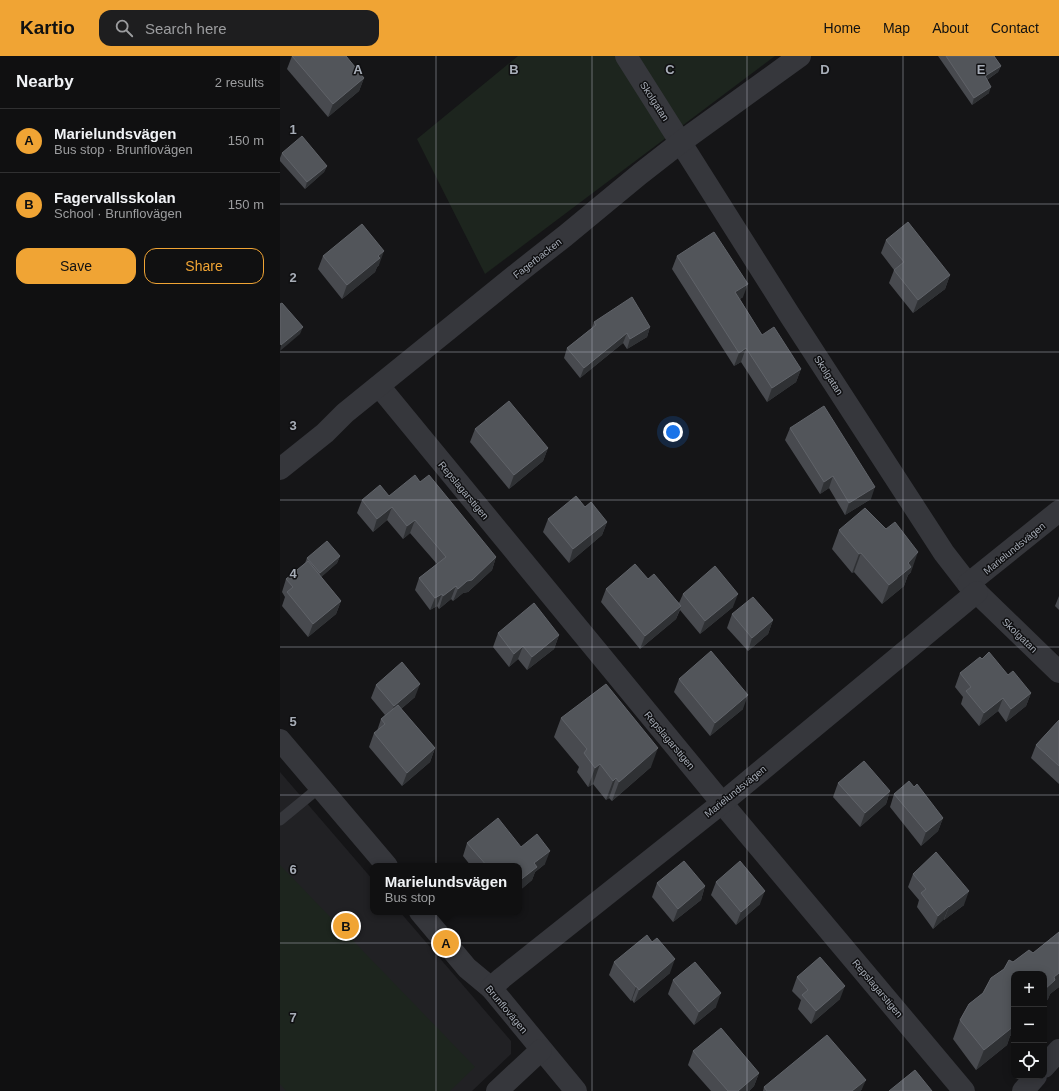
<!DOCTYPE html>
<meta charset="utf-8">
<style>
:root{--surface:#101011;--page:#1e1e1f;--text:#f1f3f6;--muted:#9c9d9f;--line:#303031;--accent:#f0a434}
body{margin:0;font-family:Arial,sans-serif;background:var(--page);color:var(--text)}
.controls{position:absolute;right:12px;bottom:12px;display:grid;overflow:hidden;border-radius:8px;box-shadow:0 2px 10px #0003}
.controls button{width:36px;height:36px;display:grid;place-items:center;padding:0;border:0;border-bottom:1px solid var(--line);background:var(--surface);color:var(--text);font:20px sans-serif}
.you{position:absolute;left:393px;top:376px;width:14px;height:14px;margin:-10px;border:3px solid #fff;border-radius:50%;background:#1a73e8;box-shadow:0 0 0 6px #1a73e833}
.badge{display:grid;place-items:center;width:26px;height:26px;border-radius:50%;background:var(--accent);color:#111;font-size:13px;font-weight:700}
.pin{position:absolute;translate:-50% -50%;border:2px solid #fff;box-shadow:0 1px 4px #0006}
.popup{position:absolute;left:90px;top:807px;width:152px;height:52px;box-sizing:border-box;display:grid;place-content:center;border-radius:8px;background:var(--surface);filter:drop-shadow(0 1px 3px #0005);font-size:13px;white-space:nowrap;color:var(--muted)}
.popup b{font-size:15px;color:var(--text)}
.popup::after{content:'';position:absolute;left:50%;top:100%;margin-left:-8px;border:8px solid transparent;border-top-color:var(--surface)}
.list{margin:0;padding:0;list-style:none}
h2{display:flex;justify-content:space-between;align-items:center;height:52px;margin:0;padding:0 16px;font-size:17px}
h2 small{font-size:13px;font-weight:400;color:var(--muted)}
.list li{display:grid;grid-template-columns:26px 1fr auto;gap:12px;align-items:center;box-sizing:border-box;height:64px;padding:0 16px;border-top:1px solid var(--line)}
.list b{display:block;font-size:15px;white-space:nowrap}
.list p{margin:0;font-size:13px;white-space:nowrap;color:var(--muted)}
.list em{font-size:13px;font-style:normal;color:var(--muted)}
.actions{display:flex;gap:8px;padding:12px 16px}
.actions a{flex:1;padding:9px 0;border:1px solid var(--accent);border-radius:12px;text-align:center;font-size:14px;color:var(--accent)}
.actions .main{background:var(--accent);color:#111}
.icon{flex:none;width:22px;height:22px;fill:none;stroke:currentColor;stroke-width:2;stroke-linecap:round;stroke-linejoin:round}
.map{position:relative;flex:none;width:779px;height:1035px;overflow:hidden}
header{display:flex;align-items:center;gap:24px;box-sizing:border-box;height:56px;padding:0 20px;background:var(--accent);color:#111}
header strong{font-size:19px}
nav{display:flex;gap:22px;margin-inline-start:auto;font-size:14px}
.search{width:280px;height:36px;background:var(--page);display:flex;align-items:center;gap:10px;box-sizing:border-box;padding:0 14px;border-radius:12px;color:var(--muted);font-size:15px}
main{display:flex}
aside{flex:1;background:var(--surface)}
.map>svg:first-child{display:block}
.built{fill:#212124}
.green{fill:#1d251e}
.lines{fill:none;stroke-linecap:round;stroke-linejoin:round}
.service{stroke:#36373c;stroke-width:11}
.minor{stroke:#36373c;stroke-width:22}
.wall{fill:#484a4f}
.shaded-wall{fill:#2f3134}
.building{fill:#52555a;stroke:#606369}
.grid{fill:none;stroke:#a7adb7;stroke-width:1;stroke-opacity:0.55}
.labels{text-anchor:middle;stroke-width:3;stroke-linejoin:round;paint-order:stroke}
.street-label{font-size:10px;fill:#a7adb7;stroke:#101012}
.grid-label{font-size:13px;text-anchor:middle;font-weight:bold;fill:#a7adb7;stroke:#101012;stroke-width:3;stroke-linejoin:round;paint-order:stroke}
</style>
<header>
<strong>Kartio</strong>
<div class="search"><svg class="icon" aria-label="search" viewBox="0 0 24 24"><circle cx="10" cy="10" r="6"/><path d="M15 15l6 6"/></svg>Search here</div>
<nav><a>Home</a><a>Map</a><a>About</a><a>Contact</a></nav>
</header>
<main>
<aside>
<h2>Nearby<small>2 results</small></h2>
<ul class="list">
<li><span class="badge">A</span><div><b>Marielundsvägen</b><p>Bus stop · Brunflovägen</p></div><em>150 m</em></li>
<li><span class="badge">B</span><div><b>Fagervallsskolan</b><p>School · Brunflovägen</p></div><em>150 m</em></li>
</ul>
<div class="actions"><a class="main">Save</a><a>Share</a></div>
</aside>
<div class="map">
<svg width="779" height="1035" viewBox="0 0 779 1035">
<rect width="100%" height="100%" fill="#151517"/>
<polygon class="built" points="0,716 93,824 93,856 120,856 231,985 231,998 192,1035 0,1035"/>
<g class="green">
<polygon points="238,0 495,0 205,218 137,83"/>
<polygon points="0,809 195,1011 170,1035 6,1035 0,1028"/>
</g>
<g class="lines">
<polyline class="service" points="0,764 40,731"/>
<g class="minor">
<polyline points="346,0 509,258 664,497 688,528 779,616"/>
<polyline points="99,330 442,747 684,1035"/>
<polyline points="0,413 45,377 65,357 243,213 285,180 360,118 401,86 520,0"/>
<polyline points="688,528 779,455"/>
<polyline points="0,684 107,810"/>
<polyline points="140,856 187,912 211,932 296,1035"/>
<polyline points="211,932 222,922 442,747 697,536"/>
<polyline points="764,1011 779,994"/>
<polyline points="217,1035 261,994"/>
<polyline points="743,1035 756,1020"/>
</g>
</g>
<g class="wall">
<polygon points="12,0 66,0 84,22 79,35 48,61 7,13"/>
<polygon points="658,0 714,0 721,10 718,16 707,24 709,37 692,49"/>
<polygon points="2,97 47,110 44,116 25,133 0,105 0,102"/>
<polygon points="606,184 670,219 665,233 633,257 609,227 614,214 601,197"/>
<polygon points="43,200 99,209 97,211 95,216 62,243 38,213"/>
<polygon points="397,200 463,241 460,243 482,279 521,313 516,326 487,346 461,306 454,310 392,213"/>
<polygon points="314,266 370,271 367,281 347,293 343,287 300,322 284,302 287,292 312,272"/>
<polygon points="510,372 591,443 565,459 549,432 540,438 505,384"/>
<polygon points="195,373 268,392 263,405 229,433 190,386"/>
<polygon points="140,426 216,501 212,514 188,536 183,537 173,545 171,543 159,553 157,550 150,554 135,534 139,522 157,508 130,477 123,483 107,464 93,476 77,457 82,444 109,440"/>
<polygon points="305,451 327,466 322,479 289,507 263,476 268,463"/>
<polygon points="559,474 631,516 628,519 624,530 602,548 574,516 572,517 552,493"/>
<polygon points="60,500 57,507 41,521 61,545 56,558 28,581 2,550 5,541 2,536 6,523 25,507 27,502"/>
<polygon points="368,523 399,547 403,538 453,551 420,578 400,554 396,563 360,593 321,546 326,533"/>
<polygon points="779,540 779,554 775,550"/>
<polygon points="452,558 493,564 488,578 468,595 447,572"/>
<polygon points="218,577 279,579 274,593 247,614 238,603 229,611 213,591"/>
<polygon points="702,603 728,619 751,637 746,650 726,666 718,655 699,670 681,648 683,641 675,631 680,617"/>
<polygon points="399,623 463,653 430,680 394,636"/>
<polygon points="96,629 135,641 121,653 155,692 150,706 122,730 89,691 94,677 97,675 101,663 105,659 91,642"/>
<polygon points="281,662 371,711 332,745 329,742 326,744 313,728 308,731 297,716 299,711 274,681"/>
<polygon points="779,664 779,728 751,702 756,689"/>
<polygon points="558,727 610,735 606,748 580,771 553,741"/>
<polygon points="634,731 663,762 658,775 641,790 610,751 614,738"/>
<polygon points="187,787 241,791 265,808 255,816 252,824 239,835 239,810 191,810 183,800"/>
<polygon points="633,818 684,849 664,864 664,863 653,873 637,851 639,844 628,831"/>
<polygon points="436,826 480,848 456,869 431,839"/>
<polygon points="377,827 425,830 421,844 393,866 372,841"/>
<polygon points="779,876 779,931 770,938 768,943 764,947 764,918 734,918 734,977 730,980 727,989 696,1014 673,983 680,964 689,948 703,937 711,922 724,913 729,904 733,906 749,894 753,897"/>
<polygon points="334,906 390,917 354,947 352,944 351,945 329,919"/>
<polygon points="517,921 560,943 531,968 518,953 521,944 512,935"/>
<polygon points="393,924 436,951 414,969 388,938"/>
<polygon points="413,995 479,1017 474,1030 469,1035 431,1035 408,1009"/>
<polygon points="484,1031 582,1033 580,1035 483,1035"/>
</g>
<g class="shaded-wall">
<polygon points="721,10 718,16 702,27 705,20"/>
<polygon points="84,22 79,35 48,61 53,48"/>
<polygon points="711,31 709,37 692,49 694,42"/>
<polygon points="47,110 44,116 25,133 27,126"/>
<polygon points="104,195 99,209 97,211 95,216 62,243 67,229"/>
<polygon points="670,219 665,233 633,257 638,244"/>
<polygon points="468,228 463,241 450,249 455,236"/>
<polygon points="23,271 20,278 0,295 1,289"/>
<polygon points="370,271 367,281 347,293 350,283"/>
<polygon points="347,277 343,287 300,322 304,312"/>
<polygon points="466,292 461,306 454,310 459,297"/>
<polygon points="521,313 516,326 487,346 492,332"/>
<polygon points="268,392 263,405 229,433 234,419"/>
<polygon points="553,420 549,432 540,438 544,426"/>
<polygon points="595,431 591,443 565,459 569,447"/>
<polygon points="112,451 107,464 93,476 97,463"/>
<polygon points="135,464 130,477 123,483 127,470"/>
<polygon points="327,466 322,479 289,507 293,493"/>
<polygon points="638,496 631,516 628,519 624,530 602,548 609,529"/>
<polygon points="581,497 574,516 572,517 579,498"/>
<polygon points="60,500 57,507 38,524 40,517"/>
<polygon points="216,501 212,514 188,536 183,537 173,545 178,533"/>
<polygon points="176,530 171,543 159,553 163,540"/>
<polygon points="162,538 157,550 150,554 155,542"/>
<polygon points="458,538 453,551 420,578 425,565"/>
<polygon points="61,545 56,558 28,581 33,568"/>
<polygon points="401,550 396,563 360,593 365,580"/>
<polygon points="493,564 488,578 468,595 472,582"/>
<polygon points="279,579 274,593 247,614 252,601"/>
<polygon points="243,590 238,603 229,611 234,598"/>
<polygon points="140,628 135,641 109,663 114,650"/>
<polygon points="751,637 746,650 726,666 731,653"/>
<polygon points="468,639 463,653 430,680 435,667"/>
<polygon points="723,642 718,655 699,670 704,657"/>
<polygon points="155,692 150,706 122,730 127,717"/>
<polygon points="378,692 371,711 332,745 339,726"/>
<polygon points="320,708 313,728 308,731 315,712"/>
<polygon points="336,722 329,742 326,744 333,725"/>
<polygon points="610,735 606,748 580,771 585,757"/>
<polygon points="663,762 658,775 641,790 646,776"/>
<polygon points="270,795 265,808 255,816 252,824 239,835 239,825 254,807"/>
<polygon points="425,830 421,844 393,866 398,853"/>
<polygon points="485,835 480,848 456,869 461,856"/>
<polygon points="689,835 684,849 664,864 669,851"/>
<polygon points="669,850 664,863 653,873 658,860"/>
<polygon points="395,903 390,917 354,947 359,934"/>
<polygon points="779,917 779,931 770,938 768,943 764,947 764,934 774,921"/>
<polygon points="565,930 560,943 531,968 536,955"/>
<polygon points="357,931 352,944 351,945 356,931"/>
<polygon points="441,937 436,951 414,969 419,956"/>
<polygon points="734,964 734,977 730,980 727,989 696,1014 704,994"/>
<polygon points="479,1017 474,1030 469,1035 458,1035"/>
<polygon points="586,1024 582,1033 580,1035 572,1035"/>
</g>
<g class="building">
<polygon points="12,0 66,0 84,22 53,48"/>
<polygon points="666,0 714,0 721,10 705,20 711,31 694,42"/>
<polygon points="22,80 47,110 27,126 2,97"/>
<polygon points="628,166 670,219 638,244 614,214 624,206 606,184"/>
<polygon points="82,168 104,195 98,200 100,202 67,229 43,200"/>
<polygon points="434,176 468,228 455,236 482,279 494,271 521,313 492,332 466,292 459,297 397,200"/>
<polygon points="352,241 370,271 350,283 347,277 304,312 287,292 316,269 314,266"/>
<polygon points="2,247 23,271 1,289 0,287 0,248"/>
<polygon points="229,345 268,392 234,419 195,373"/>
<polygon points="544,350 595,431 569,447 553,420 544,426 510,372"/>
<polygon points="135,419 140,426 149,419 216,501 192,524 187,525 178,533 176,530 163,540 162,538 155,542 139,522 166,501 135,464 127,470 112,451 97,463 82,444 100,429 109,440"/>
<polygon points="296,440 305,451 311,446 327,466 293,493 268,463"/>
<polygon points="585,452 606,473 615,466 638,496 628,507 631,511 609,529 581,497 579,498 559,474"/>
<polygon points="47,485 60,500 40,517 27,502"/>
<polygon points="28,505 61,545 33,568 7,536 13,531 6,523"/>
<polygon points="355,508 368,523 374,518 401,550 365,580 326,533"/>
<polygon points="435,510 458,538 425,565 403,538"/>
<polygon points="473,541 493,564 472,582 452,558"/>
<polygon points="254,547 279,579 252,601 243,590 234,598 218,577"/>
<polygon points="431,595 468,639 435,667 399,623"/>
<polygon points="709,596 728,619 733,615 751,637 731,653 723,642 704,657 686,635 691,631 680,617 700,601 702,603"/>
<polygon points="122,606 140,628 114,650 96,629"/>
<polygon points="326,628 378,692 339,726 336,722 333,725 320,708 315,712 304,697 307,693 281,662"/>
<polygon points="118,649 155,692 127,717 94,677 105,668 101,663"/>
<polygon points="779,664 779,710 756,689"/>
<polygon points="584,705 610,735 585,757 558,727"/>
<polygon points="629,725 634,731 637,728 663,762 646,776 614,738"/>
<polygon points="218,762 241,791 257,778 270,795 254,807 257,811 239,825 239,810 207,810 187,787"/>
<polygon points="656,796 689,835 669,851 669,850 658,860 641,837 646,833 633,818"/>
<polygon points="404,805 425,830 398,853 377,827"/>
<polygon points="460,805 485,835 461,856 436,826"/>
<polygon points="779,876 779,917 774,921 775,924 764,934 764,918 734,918 734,964 731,966 734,970 704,994 680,964 689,948 703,937 711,922 724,913 729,904 733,906 749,894 753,897"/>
<polygon points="367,879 372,886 377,882 395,903 359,934 357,931 356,931 334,906"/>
<polygon points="540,901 565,930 536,955 522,939 528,934 517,921"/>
<polygon points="415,906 441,937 419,956 393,924"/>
<polygon points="441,972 479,1017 458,1035 448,1035 413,995"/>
<polygon points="547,979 586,1024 572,1035 487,1035 484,1031"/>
<polygon points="635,1014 652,1035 609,1035"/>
</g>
<path class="grid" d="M156 0V1035M312 0V1035M467 0V1035M623 0V1035M0 148H779M0 296H779M0 444H779M0 591H779M0 739H779M0 887H779"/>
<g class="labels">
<g class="street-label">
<text transform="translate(375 45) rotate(57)" y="4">Skolgatan</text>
<text transform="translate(257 202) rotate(-38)" y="4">Fagerbacken</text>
<text transform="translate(549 319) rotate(57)" y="4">Skolgatan</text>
<text transform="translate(184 434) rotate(50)" y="4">Repslagarstigen</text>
<text transform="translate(734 492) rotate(-39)" y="4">Marielundsvägen</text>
<text transform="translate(740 579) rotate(44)" y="4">Skolgatan</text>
<text transform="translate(390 684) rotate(50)" y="4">Repslagarstigen</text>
<text transform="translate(455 735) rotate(-39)" y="4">Marielundsvägen</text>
<text transform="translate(598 932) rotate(50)" y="4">Repslagarstigen</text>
<text transform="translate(227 953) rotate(50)" y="4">Brunflovägen</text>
</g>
</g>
<g class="grid-label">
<text x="78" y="18">A</text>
<text x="234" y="18">B</text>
<text x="390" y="18">C</text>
<text x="545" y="18">D</text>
<text x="701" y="18">E</text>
<text x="13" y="78">1</text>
<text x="13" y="226">2</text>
<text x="13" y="374">3</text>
<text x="13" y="522">4</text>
<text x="13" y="670">5</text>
<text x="13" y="818">6</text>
<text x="13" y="966">7</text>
</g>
</svg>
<div class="controls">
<button>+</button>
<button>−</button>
<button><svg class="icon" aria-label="locate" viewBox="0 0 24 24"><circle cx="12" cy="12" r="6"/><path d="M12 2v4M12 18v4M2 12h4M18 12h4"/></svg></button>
</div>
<div class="you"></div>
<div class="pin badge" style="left:166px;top:887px">A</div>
<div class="popup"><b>Marielundsvägen</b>Bus stop</div>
<div class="pin badge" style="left:66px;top:870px">B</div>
</div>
</main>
